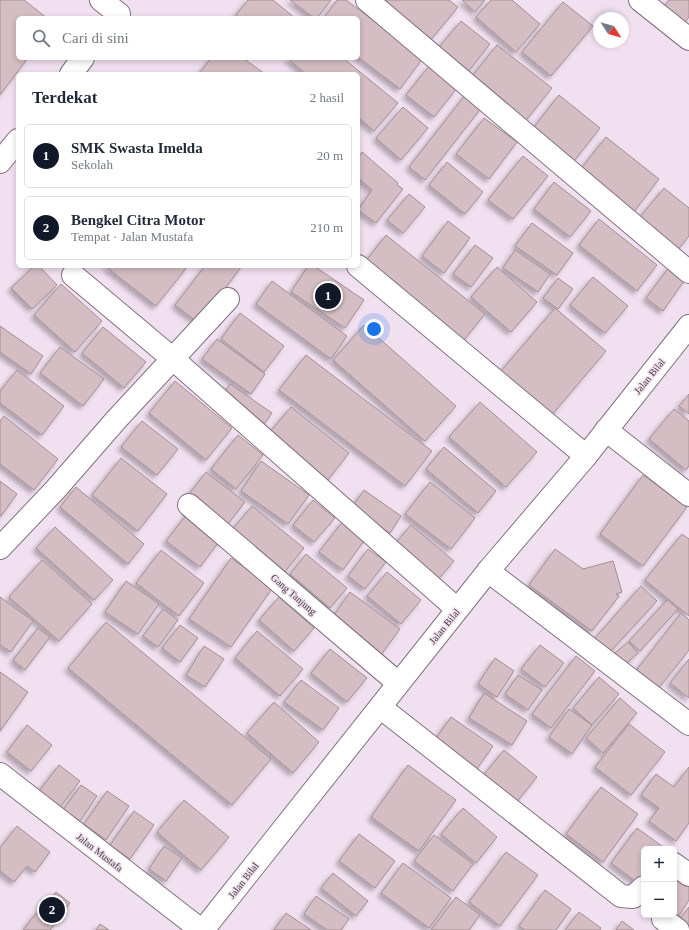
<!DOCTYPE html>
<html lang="id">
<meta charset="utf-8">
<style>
:root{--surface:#fff;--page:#f6f6f7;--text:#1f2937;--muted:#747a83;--line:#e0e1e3;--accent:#111827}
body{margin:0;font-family:"Times New Roman",serif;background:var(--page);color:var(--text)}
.controls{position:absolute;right:12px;bottom:12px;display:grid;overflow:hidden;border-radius:6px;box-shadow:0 2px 6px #0003}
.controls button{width:36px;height:36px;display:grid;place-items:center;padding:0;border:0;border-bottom:1px solid var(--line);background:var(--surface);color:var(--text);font:20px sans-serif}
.compass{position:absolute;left:593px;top:12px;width:36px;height:36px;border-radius:50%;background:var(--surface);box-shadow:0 2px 6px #0003;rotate:126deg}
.you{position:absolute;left:374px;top:329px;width:14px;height:14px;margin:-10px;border:3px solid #fff;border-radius:50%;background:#1a73e8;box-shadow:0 0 0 6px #1a73e833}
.badge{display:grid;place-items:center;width:26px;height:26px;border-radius:50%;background:var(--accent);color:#fff;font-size:13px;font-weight:700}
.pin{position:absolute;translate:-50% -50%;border:2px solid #fff;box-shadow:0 1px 4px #0006}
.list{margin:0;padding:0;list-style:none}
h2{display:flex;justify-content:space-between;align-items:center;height:52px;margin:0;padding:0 16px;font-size:17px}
h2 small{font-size:13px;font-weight:400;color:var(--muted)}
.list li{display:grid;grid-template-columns:26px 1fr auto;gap:12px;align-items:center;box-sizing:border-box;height:64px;margin:0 8px 8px;padding:0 8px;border:1px solid var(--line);border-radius:6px}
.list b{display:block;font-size:15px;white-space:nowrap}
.list p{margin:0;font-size:13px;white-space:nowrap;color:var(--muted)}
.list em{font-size:13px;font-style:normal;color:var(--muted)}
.icon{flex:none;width:22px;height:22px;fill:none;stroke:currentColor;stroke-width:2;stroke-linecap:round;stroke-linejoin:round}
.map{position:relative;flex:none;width:689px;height:930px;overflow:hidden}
.search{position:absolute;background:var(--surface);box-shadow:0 2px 6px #0003;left:16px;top:16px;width:344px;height:44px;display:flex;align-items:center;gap:10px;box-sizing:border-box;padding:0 14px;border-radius:6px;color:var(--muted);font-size:15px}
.panel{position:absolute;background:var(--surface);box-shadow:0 2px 6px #0003;left:16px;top:72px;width:344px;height:196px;border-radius:6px}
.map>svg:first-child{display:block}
.building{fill:#d4bdc3;stroke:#a48e94;filter:url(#shadow)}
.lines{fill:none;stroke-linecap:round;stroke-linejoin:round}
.minor-casing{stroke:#807280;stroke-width:24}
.major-casing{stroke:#807280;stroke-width:24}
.minor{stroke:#fff;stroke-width:22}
.major{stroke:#fff;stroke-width:22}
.labels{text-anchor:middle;stroke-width:3;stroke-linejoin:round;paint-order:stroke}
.street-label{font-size:10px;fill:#3e373d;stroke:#f1e0f0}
</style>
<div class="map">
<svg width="689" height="930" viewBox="0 0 689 930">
<defs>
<filter id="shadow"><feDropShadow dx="-3.5" dy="3.5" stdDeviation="2" flood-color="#0004"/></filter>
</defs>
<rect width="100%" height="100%" fill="#f1e0f0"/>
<g class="building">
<polygon points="0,0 24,0 47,18 18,18 18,58 28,58 0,95"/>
<polygon points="248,0 273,0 295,18 239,18 236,15"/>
<polygon points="290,0 331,0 317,18 314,18"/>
<polygon points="337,0 346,0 423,58 400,89 358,57 358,18 324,18"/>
<polygon points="376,0 449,0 458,7 429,42"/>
<polygon points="462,0 485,0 475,12"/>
<polygon points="491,0 512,0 540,24 516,52 476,17"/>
<polygon points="669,0 689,0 689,17 681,27 661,11"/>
<polygon points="563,2 593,26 551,76 522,52"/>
<polygon points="461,21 490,44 464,77 434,53"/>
<polygon points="497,45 552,88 523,124 468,81"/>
<polygon points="211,58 243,58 265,74 199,74"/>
<polygon points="287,58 343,58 398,103 374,131 358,117 358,74 306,74"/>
<polygon points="429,66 457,88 434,117 406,95"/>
<polygon points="466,94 482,107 425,180 409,167"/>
<polygon points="559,95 600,128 571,165 530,132"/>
<polygon points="403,107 428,128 401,160 376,138"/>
<polygon points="484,118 517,142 489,179 456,154"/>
<polygon points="606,137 659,179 633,213 580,170"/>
<polygon points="362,152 398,183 397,185 403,189 376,223 358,210 372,190 358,178 358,158"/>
<polygon points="523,156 548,176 513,219 488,200"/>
<polygon points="447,162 483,192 465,214 429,185"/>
<polygon points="554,182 591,211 570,237 534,209"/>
<polygon points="664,188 689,208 689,236 673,256 634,224"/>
<polygon points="409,194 425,207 403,233 387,220"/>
<polygon points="599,219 657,265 637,291 579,245"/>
<polygon points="448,221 470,238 444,273 422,256"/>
<polygon points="532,223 573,253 557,275 515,246"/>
<polygon points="386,235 485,314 464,340 365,262"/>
<polygon points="475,245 493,258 471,287 453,274"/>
<polygon points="515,250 550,274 538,292 503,268"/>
<polygon points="34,266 39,266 57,285 32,309 11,288"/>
<polygon points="105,266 188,266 156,306"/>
<polygon points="205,266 242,266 199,323 175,305"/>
<polygon points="308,266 314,266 364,300 345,328 291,292"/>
<polygon points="670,266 686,278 663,311 646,298"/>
<polygon points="497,267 537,302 511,332 471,297"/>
<polygon points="593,277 628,306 605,333 570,305"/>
<polygon points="558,278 573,289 558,309 543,298"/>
<polygon points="272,281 347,336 331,359 256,304"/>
<polygon points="61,284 102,321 75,352 34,315"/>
<polygon points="555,308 606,351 551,416 500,372"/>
<polygon points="240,313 284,346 264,372 221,339"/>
<polygon points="364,325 456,406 425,441 333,360"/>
<polygon points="0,326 43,356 31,374 0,352"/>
<polygon points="103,327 146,362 124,388 82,353"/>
<polygon points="217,339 265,374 251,394 202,359"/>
<polygon points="60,347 104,379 83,406 40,373"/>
<polygon points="306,355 432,451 405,486 279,390"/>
<polygon points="17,370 64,406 42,435 0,403 0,391"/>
<polygon points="175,381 232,428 206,460 149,413"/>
<polygon points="230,384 272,413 262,427 221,397"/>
<polygon points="689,394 689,414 679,406"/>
<polygon points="480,402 537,452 506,487 449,437"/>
<polygon points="291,407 349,453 327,481 269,433"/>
<polygon points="674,409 689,421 689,466 686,470 649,439"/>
<polygon points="4,416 58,459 34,490 0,464 0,421"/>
<polygon points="142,421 178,449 157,475 121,447"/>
<polygon points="238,435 263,455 236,489 211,469"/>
<polygon points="444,447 496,491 478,513 426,469"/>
<polygon points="121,458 167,494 138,531 92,495"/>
<polygon points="261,461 309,495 288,524 241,491"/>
<polygon points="206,472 245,502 225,528 186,498"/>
<polygon points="643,475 687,507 643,566 600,534"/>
<polygon points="0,481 17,494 1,516 0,516"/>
<polygon points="430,482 475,518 451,549 405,514"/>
<polygon points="76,487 144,544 128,564 60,507"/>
<polygon points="364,490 401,516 390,533 352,507"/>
<polygon points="313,500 335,518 314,542 293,525"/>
<polygon points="252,506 304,548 283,574 230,532"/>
<polygon points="191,509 224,535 200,567 166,541"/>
<polygon points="343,521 366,538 343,570 319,552"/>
<polygon points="411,525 454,561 435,583 392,547"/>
<polygon points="55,527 113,580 94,600 36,548"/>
<polygon points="682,534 689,539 689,616 645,580"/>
<polygon points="368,549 386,562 365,589 348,576"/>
<polygon points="555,549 583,569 613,561 622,592 616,594 619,596 592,631 529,585"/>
<polygon points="161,550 204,583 179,616 136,583"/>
<polygon points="306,554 347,588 330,608 290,574"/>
<polygon points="231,558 273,587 231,647 189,619"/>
<polygon points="42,560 92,604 59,641 9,597"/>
<polygon points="387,572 421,600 401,624 367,596"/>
<polygon points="126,581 159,604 138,634 105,612"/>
<polygon points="641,586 657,601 610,652 595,638"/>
<polygon points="350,592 400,629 378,659 329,622"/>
<polygon points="0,597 33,621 11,652 0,645"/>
<polygon points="279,597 314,628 294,651 259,620"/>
<polygon points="667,600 678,609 640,651 629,641"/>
<polygon points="163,609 178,620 158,647 143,636"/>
<polygon points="681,613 689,620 689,650 658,689 635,672"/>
<polygon points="106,622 271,759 232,805 68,668"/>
<polygon points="180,625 198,638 180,662 162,648"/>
<polygon points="38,628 50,637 25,670 13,660"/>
<polygon points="257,631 303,669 280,696 235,658"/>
<polygon points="628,642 638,653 623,666 613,655"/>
<polygon points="540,645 564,663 545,687 521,669"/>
<polygon points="204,646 224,659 205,687 186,675"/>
<polygon points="330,649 367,678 347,702 311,673"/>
<polygon points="576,656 595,671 551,728 532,714"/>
<polygon points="495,658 514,671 497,697 478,684"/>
<polygon points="689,659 689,698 670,683"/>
<polygon points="0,672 28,692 0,731"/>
<polygon points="518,675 542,690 528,710 505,694"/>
<polygon points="599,677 619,694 592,725 573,708"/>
<polygon points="301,680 339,708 323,730 284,702"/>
<polygon points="484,693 527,721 512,745 469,718"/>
<polygon points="620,698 637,713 603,753 586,738"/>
<polygon points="274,702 319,742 293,773 247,733"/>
<polygon points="569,709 592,725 572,754 549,737"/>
<polygon points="451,717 493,746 474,773 432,744"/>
<polygon points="629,724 665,752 631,795 595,767"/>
<polygon points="27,725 52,745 31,771 7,752"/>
<polygon points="504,750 537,777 515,804 482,777"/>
<polygon points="59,765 80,781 56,812 35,796"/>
<polygon points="408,765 456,800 419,851 371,817"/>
<polygon points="689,767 689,823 676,841 649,821 659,808 641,795 656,774 674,787"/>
<polygon points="81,785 97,796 80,821 63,810"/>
<polygon points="601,787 638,814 603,862 566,834"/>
<polygon points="107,791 129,806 106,840 84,824"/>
<polygon points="184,800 229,837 201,870 157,832"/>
<polygon points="463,808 497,837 476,863 441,834"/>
<polygon points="134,811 154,825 130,859 110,845"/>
<polygon points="17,826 50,852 35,872 27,866 14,882 0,871 0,848"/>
<polygon points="637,828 666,849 644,849 644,884 642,886 611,863"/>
<polygon points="359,834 395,861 375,888 339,861"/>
<polygon points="434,835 473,864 453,891 414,861"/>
<polygon points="164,846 182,858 166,881 149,869"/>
<polygon points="506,852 538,875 500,926 469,902"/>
<polygon points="403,863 451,898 429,928 381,893"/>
<polygon points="333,873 368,901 356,916 321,888"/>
<polygon points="674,875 689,885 689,900 675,921"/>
<polygon points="545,890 571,909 556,930 525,930 519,926"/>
<polygon points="56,892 70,903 50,930 23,930 34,916"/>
<polygon points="316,896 349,919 341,930 327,930 304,914"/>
<polygon points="456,897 480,915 469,930 431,930"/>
<polygon points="689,907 689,926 680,919"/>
<polygon points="579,912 601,928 600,930 565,930"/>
<polygon points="286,913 311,930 274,930"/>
<polygon points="622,921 634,930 616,930"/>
<polygon points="100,924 109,930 96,930"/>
</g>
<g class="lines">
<g class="minor-casing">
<g id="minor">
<polyline points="101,0 119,14"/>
<polyline points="367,0 689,272"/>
<polyline points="640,0 689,39"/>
<polyline points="71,74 83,58"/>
<polyline points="0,162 18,140"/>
<polyline points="358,266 586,456"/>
<polyline points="73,275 173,359 457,609"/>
<polyline points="606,430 689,495"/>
<polyline points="189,505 398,683"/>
<polyline points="0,548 55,490 116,420 228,299"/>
<polyline points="488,571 689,724"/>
<polyline points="380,707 621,896 633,897 644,887"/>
<polyline points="0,774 201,930"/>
<polyline points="674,864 689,875"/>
<polyline points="663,919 678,930"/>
</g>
</g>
<g class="major-casing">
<polyline id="major" points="203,930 488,571 586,456 689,326"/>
</g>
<use href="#minor" class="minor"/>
<use href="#major" class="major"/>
</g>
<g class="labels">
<g class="street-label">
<text transform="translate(649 376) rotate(-51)" y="4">Jalan Bilal</text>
<text transform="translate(294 594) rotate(41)" y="4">Gang Tanjung</text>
<text transform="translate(444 626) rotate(-51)" y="4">Jalan Bilal</text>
<text transform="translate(100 852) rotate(38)" y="4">Jalan Mustafa</text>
<text transform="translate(243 880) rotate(-52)" y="4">Jalan Bilal</text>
</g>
</g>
</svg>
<div class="controls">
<button>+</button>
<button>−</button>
</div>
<svg class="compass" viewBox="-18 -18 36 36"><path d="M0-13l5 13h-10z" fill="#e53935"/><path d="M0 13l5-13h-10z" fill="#747a83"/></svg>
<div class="you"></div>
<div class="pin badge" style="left:328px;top:296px">1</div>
<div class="pin badge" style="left:52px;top:910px">2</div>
<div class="search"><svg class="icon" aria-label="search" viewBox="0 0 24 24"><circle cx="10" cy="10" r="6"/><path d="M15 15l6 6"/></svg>Cari di sini</div>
<section class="panel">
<h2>Terdekat<small>2 hasil</small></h2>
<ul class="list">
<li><span class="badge">1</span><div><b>SMK Swasta Imelda</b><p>Sekolah</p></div><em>20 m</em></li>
<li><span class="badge">2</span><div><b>Bengkel Citra Motor</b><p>Tempat · Jalan Mustafa</p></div><em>210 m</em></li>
</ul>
</section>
</div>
